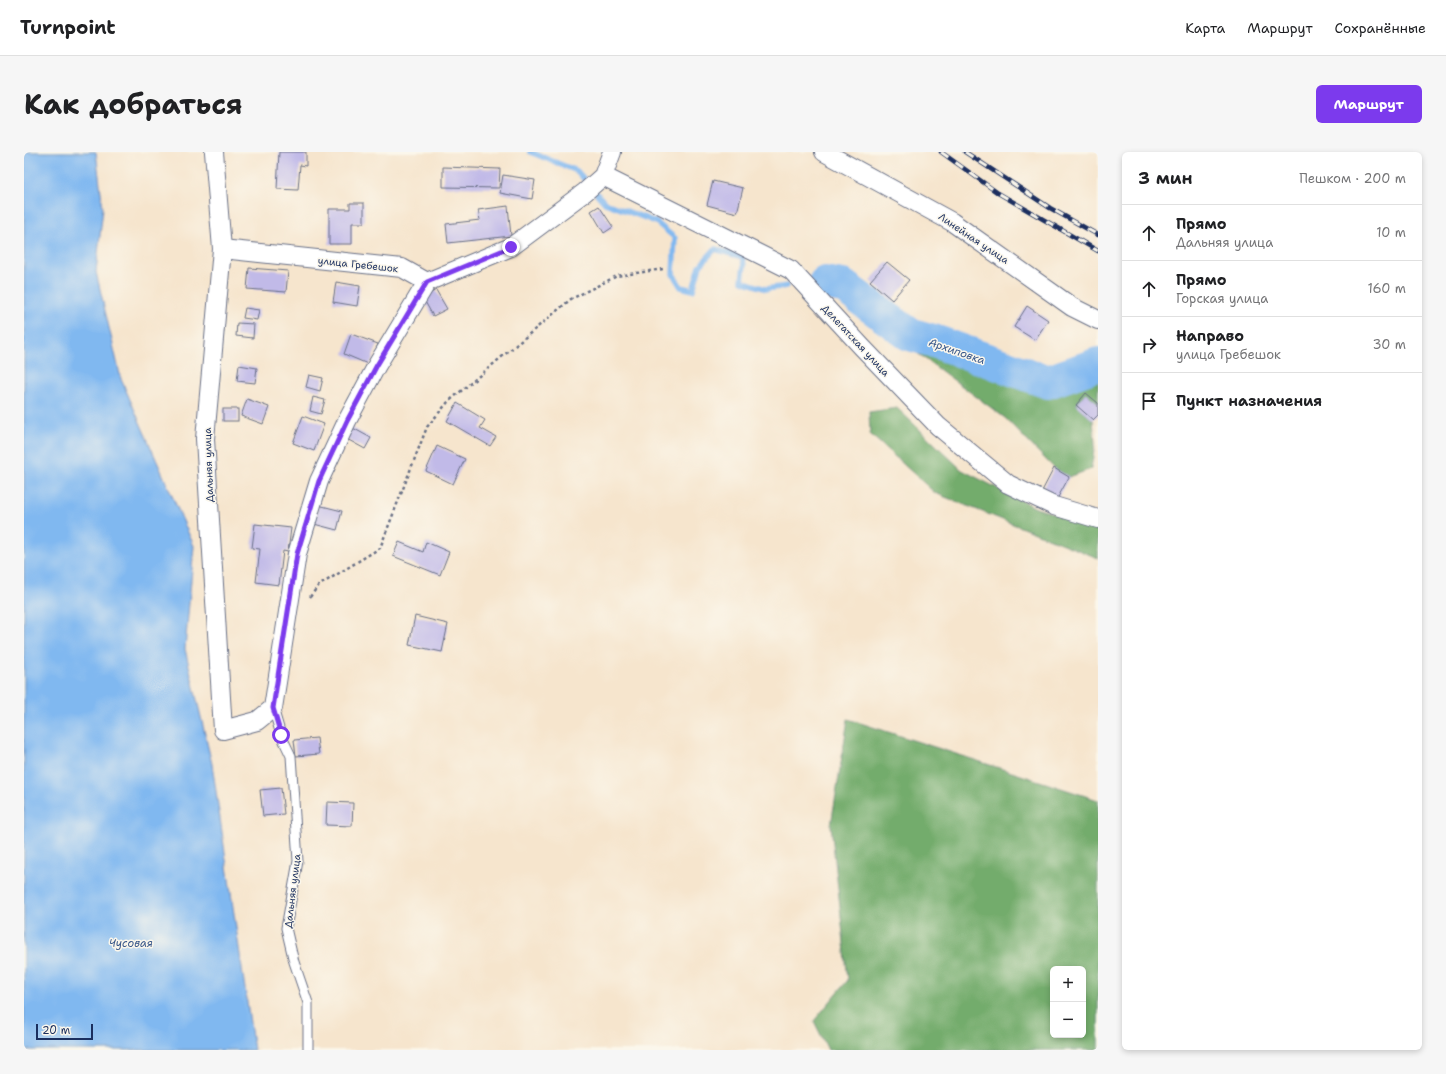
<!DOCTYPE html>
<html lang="ru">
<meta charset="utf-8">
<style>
:root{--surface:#fff;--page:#f6f6f6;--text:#202124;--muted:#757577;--line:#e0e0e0;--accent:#7c3aed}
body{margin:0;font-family:"Shantell Sans",sans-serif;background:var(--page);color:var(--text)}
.controls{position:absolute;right:12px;bottom:12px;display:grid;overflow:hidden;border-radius:6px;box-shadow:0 2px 6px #0003}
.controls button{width:36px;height:36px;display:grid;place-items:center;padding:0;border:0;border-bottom:1px solid var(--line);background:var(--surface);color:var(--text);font:20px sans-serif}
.scale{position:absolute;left:12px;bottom:10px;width:57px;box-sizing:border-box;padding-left:4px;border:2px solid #1b2f5e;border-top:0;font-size:11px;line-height:14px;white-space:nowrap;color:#1b2f5e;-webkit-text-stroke:3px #fbf7ec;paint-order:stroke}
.stop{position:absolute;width:12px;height:12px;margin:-9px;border:3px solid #7c3aed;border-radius:50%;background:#fff}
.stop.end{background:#7c3aed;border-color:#fff;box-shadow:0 1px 4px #0008}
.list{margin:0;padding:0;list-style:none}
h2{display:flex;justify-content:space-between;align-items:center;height:52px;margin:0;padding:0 16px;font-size:17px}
h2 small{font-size:13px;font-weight:400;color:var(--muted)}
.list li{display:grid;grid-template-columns:26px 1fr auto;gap:12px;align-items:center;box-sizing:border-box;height:56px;padding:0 16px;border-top:1px solid var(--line)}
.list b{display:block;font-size:15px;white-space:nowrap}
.list p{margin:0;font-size:13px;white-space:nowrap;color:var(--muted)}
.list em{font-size:13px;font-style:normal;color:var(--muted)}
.icon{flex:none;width:22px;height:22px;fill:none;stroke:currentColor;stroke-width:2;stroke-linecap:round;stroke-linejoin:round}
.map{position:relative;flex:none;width:1074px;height:898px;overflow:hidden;border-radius:6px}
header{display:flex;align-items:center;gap:24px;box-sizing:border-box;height:56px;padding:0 20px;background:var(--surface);border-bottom:1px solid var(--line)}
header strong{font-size:19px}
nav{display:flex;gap:22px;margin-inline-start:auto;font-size:14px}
.intro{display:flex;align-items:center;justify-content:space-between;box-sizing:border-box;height:96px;padding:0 24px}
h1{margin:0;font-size:28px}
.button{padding:10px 18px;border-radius:6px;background:var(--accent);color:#fff;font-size:14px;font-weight:700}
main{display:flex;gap:24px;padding:0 24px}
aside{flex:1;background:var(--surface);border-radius:6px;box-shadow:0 2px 6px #0003}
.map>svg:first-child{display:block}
.forest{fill:#73ac6c;stroke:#476e65;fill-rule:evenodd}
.water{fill:#80b8f0;stroke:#4e74a7}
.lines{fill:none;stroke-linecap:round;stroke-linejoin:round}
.stream{stroke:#80b8f0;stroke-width:5.5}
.river{stroke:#80b8f0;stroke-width:34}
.building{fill:#c1bae8}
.lane-casing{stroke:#686f85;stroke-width:11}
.street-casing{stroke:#686f85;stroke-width:20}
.path{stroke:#686f85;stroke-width:2.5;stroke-dasharray:3 3;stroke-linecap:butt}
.lane{stroke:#fff;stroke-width:9}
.street{stroke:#fff;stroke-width:18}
.rail-casing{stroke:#1b2f5e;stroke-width:4.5}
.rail{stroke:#fbf7ec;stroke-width:3;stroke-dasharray:9;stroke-linecap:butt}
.route{stroke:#7c3aed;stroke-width:5}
.labels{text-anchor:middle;stroke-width:3;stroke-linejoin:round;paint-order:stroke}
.street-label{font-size:10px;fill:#1b2f5e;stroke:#fbf7ec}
.water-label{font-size:11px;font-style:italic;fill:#39588a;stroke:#fbf7ec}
</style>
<header>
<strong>Turnpoint</strong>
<nav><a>Карта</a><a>Маршрут</a><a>Сохранённые</a></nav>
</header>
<div class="intro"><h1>Как добраться</h1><a class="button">Маршрут</a></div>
<main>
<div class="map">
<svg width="1074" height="898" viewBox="0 0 1074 898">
<rect width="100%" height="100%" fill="#fbf7ec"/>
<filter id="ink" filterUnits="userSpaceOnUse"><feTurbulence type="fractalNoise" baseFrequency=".025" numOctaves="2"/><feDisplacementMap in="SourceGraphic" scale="8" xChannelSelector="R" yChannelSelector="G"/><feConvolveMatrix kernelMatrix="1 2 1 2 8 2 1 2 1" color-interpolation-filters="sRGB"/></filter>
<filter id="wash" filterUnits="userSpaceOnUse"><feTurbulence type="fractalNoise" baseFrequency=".012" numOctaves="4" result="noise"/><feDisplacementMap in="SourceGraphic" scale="16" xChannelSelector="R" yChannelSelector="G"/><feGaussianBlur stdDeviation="0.9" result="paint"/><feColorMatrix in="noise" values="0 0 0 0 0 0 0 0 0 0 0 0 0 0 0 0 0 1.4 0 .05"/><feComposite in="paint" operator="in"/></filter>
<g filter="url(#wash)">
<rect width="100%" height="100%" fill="#f6e5cd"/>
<g class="forest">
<polygon points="836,138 909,179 999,213 1029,222 1074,206 1074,251 1062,241 1052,253 1069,268 1071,292 1067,317 1045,325 1030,316 981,266 881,192 822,154"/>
<polygon points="873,256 938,318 1012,356 1074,375 1074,406 911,341 846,282 845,260"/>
<path d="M824 567 1074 648V898H804L790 869 824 828 807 673ZM1029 817H1059V883H1029Z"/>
</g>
<polygon class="water" points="0,0 72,0 79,56 72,120 97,227 170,394 161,497 188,612 230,898 0,898"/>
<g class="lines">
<polyline class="stream" points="506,0 553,19 581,51 632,70 651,86 649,122 657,135 669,138 676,114 691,97 718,105 720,113 718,129 742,137 763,134"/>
<polyline class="river" points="801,131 819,134 885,182 910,189 1024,230 1074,212"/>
</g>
<g id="blocks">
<g class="building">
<polygon points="255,0 282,0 282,14 276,13 274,38 253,37"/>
<polygon points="419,15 476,17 475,36 419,35"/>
<polygon points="479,23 511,28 508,47 476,41"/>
<polygon points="689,29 719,36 713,61 683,53"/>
<polygon points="326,51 340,51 340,71 328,71 328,92 305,92 305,57 326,57"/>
<polygon points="484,54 487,84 424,91 422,72 456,68 454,58"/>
<polygon points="575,54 589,75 580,81 567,59"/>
<polygon points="863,110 885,128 868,148 846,129"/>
<polygon points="225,116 264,119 262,140 223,137"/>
<polygon points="312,130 336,134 333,154 309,150"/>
<polygon points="412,138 423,157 409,164 399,146"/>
<polygon points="1003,154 1024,168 1011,188 990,175"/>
<polygon points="221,156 235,158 233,168 219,166"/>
<polygon points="213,171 230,172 229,186 212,184"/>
<polygon points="327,182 354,192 346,213 320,202"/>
<polygon points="215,213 233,216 231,231 213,229"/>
<polygon points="285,223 299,226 296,239 282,235"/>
<polygon points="1062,241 1074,251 1074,263 1069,268 1052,253"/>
<polygon points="289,245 301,248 297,262 286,259"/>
<polygon points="223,247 245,255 239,272 217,264"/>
<polygon points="433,251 461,268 456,276 472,285 466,294 423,269"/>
<rect x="199" y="257" width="15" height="12"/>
<polygon points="279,264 300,272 290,299 269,291"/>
<polygon points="327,275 347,286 341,297 321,286"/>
<polygon points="413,294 441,307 429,332 402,319"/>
<polygon points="1030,316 1045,325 1032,349 1017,341"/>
<polygon points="294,353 318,359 313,378 290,372"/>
<polygon points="231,372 267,376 264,400 259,399 255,433 232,430 236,397 228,396"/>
<polygon points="375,390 399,400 402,390 425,400 416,423 369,404"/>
<polygon points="391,464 424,472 418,500 385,493"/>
<polygon points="293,586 295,602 272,604 270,588"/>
<polygon points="257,636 260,662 239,664 236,638"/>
<polygon points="303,650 329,651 328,674 302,673"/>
</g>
</g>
</g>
<g filter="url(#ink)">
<use href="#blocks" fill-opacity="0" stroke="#686f85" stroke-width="1"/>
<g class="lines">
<g class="lane-casing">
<polyline id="lane" points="249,556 257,583 267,604 274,709 262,776 270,810 284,851 284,898"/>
</g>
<g class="street-casing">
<g id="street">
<polyline points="190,0 198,97 181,287 199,578 233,569 249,556 273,402 295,329 323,269 353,213 403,130"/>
<polyline points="800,0 928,70 1048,155 1074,168"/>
<polyline points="579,24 767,118 838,195 914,274 984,332 1030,354 1074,367"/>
<polyline points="198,97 378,116 403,130"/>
<polyline points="403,130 487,95 561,40 579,24 588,0"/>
</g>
</g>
<polyline class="path" points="286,445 294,434 356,396 403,275 424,250 547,147 593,124 639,117"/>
<use href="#lane" class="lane"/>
<use href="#street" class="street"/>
<g class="rail-casing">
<g id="rail">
<polyline points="917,0 974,41 1074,99"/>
<polyline points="941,0 1026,56 1074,83"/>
</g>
</g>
<use href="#rail" class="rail"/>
</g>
</g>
<g class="lines" filter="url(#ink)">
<polyline class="route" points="257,583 249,556 273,402 295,329 323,269 353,213 403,130 487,95"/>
</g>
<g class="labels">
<g class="street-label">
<text transform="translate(950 86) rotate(34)" y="4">Линейная улица</text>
<text transform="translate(334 112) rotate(6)" y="4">улица Гребешок</text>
<text transform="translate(832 188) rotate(47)" y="4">Делегатская улица</text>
<text transform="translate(184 313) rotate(-92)" y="4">Дальняя улица</text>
<text transform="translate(268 739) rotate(-83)" y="4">Дальняя улица</text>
</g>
<g class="water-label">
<text transform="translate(933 199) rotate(19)" y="4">Архиповка</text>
<text x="107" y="795">Чусовая</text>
</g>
</g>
</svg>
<div class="controls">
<button>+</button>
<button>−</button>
</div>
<div class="scale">20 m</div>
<div class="stop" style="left:257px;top:583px"></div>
<div class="stop end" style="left:487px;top:95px"></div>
</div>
<aside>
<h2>3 мин<small>Пешком · 200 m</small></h2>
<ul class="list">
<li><svg class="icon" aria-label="ahead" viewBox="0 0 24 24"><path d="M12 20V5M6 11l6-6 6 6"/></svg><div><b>Прямо</b><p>Дальняя улица</p></div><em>10 m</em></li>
<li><svg class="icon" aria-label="ahead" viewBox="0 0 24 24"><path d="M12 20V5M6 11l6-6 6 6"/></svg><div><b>Прямо</b><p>Горская улица</p></div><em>160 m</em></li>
<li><svg class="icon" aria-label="right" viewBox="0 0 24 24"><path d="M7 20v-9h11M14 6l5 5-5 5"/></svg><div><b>Направо</b><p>улица Гребешок</p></div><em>30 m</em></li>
<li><svg class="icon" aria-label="arrive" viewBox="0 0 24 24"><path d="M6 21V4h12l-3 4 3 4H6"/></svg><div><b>Пункт назначения</b></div></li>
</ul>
</aside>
</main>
